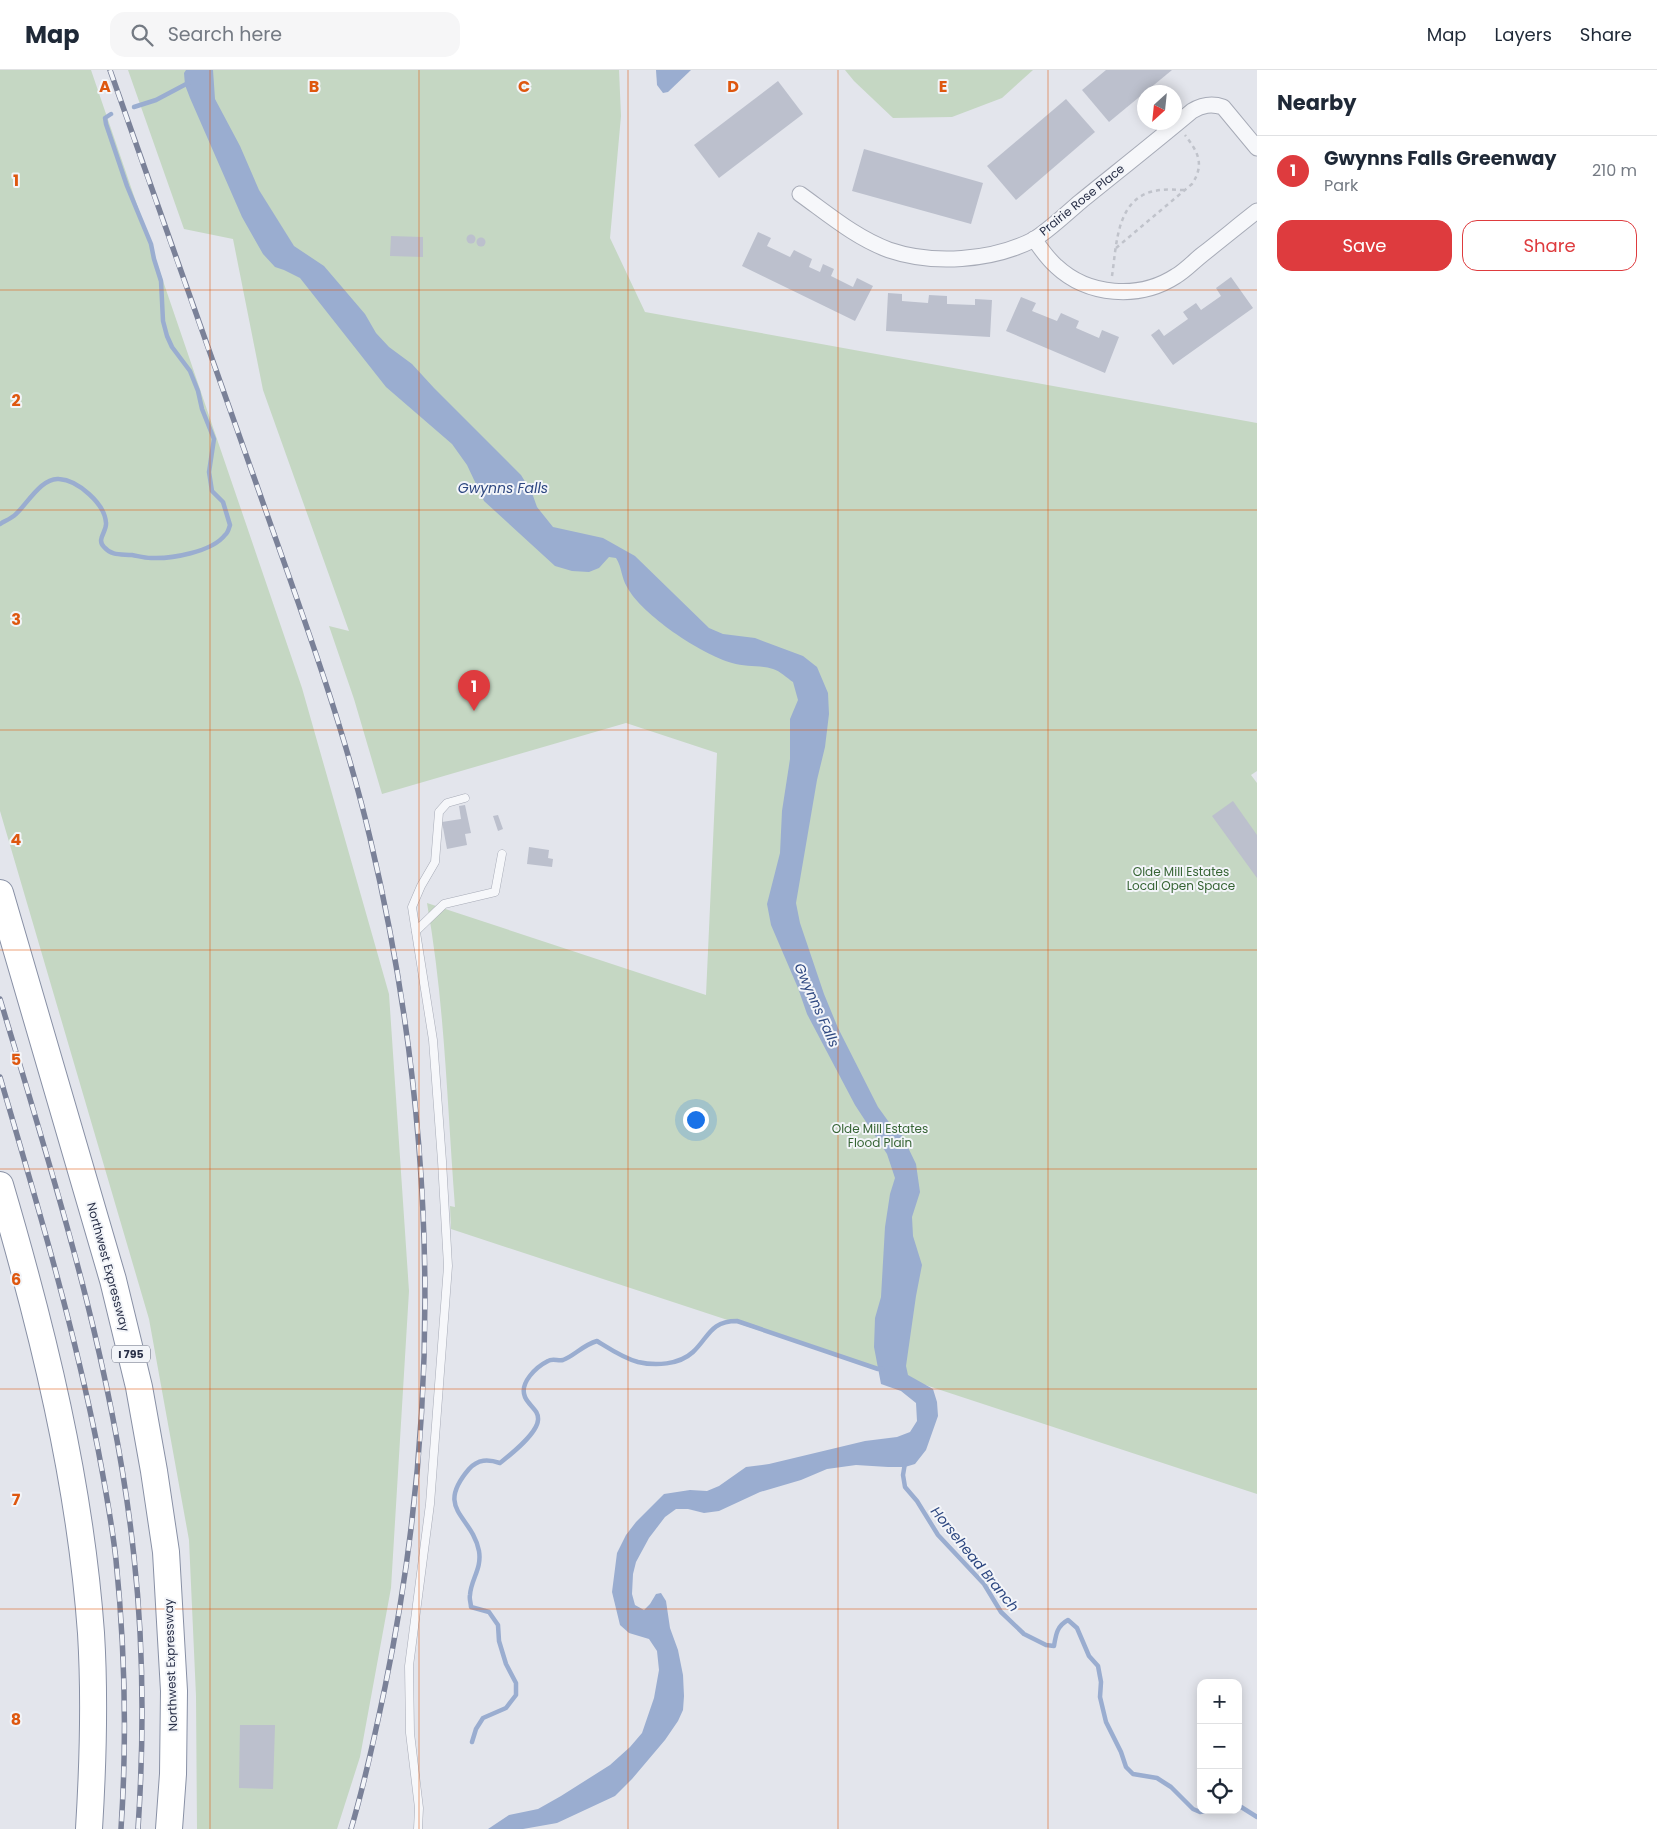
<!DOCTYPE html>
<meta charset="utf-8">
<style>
:root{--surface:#fff;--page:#f6f6f7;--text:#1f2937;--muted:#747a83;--line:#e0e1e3;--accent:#de3b3e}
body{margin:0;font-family:Poppins,sans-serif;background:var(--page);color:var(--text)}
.controls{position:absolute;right:15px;bottom:15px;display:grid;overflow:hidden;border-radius:10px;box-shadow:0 2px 12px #0003}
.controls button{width:45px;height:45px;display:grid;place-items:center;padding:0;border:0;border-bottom:1px solid var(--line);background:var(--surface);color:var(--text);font:25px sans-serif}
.compass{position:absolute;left:1137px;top:15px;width:45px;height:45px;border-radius:50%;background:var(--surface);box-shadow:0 2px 12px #0003;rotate:207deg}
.you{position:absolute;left:695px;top:1049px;width:18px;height:18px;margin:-12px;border:4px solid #fff;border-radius:50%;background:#1a73e8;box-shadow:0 0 0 8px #1a73e833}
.badge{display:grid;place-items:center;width:32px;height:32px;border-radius:50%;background:var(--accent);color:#fff;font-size:16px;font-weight:700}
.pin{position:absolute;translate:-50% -41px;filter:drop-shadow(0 1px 2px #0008)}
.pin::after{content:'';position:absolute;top:26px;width:18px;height:15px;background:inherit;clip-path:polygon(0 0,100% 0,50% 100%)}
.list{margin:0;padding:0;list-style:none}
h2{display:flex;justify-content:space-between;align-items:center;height:65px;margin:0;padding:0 20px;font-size:21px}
h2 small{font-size:16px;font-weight:400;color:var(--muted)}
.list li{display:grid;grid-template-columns:32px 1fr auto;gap:15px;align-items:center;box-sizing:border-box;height:70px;padding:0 20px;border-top:1px solid var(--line)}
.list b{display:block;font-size:19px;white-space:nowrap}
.list p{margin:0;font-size:16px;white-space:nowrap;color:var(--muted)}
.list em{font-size:16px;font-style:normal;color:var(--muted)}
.actions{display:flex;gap:10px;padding:15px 20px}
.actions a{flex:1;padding:11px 0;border:1px solid var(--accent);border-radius:15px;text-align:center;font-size:18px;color:var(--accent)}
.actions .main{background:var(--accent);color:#fff}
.icon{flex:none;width:28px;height:28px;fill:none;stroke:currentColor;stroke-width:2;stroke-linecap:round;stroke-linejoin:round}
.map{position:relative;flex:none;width:1257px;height:1759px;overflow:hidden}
header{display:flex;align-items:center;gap:30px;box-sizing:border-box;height:70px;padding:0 25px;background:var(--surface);border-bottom:1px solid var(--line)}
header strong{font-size:24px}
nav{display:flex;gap:28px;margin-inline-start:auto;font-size:18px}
.search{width:350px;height:45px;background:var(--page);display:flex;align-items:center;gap:12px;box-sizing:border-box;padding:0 18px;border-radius:15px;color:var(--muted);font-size:19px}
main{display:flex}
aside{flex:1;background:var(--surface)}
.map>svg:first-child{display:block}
.green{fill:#c5d7c3}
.water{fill:#9aadd0}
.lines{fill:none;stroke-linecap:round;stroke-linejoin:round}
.stream{stroke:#9aadd0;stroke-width:4.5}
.building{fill:#bcc0cd}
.lane-casing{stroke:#a7abb7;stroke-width:9}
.street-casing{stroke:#a7abb7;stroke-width:17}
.highway-casing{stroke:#8890a5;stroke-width:28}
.path{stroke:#c0c3cb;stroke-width:2.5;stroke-dasharray:4 4;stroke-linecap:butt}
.lane{stroke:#f6f7fa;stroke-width:8}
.street{stroke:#f6f7fa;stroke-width:15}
.highway{stroke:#fff;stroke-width:26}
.rail-casing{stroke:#7a8198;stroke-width:5.5}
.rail{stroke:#f3f5f9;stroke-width:4;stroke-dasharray:11;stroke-linecap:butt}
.grid{fill:none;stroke:#de570f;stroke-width:1;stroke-opacity:0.55}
.labels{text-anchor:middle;stroke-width:4;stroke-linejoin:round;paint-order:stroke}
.shield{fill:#f3f5f9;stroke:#656a7c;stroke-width:1}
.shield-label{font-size:11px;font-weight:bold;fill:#282f47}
.street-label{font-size:12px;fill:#282f47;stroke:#f3f5f9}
.park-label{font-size:12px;fill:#366434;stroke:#f3f5f9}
.water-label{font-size:14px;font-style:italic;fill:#2d4780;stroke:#f3f5f9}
.grid-label{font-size:16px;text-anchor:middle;font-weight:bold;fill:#de570f;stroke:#f3f5f9;stroke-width:4;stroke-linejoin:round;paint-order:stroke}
</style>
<header>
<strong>Map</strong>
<div class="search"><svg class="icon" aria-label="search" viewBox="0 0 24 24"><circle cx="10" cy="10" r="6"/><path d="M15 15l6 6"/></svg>Search here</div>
<nav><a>Map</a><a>Layers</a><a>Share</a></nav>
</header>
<main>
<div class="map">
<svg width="1257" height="1759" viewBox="0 0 1257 1759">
<rect width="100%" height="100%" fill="#e3e5ec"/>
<g class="green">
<polygon points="0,0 91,0 302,618 389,924 409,1221 391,1518 360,1687 337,1759 197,1759 196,1626 189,1470 149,1249 0,741"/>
<path d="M128 0H619L621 46 610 168 645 242 1257 353V701L1251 705 1257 713V1424L451 1159 450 1136 455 1137C447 1034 445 935 427 833L706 925 717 683 626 653 382 724 354 629 329 556 349 561 263 320 233 169 184 159Z"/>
<polygon points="845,0 1033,0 1002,28 952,47 893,48 854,11"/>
</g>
<g class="water">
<path d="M186 0H213L215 29 240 76 259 120 294 176 324 196 365 244 376 263 389 277 412 294 434 318 521 405 532 423 537 437 553 457 603 468 635 486 709 558 723 564 755 568 803 586 817 597 828 623 829 644 825 677 817 710 796 833 800 853 824 924 838 958 878 1037 891 1055 902 1065 916 1094 920 1122 912 1147 913 1166 922 1195 916 1226 906 1296 908 1305 933 1319 937 1332 938 1346 926 1380 915 1394 905 1397H888L856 1395 827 1399 801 1410 760 1422 719 1441 704 1443 688 1439H676L665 1447 649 1468 636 1492 633 1504 632 1524 635 1535 644 1540 650 1534 656 1524 661 1523 666 1531 670 1558 678 1580 683 1605 684 1626 683 1640 678 1651 665 1670 632 1709 615 1726 557 1753 523 1759H488L509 1745 538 1739 561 1726 610 1695 630 1677 642 1663 654 1628 659 1600 657 1581 649 1569 629 1563 620 1555 612 1522 617 1483 626 1465 636 1452 664 1424 690 1420 707 1421 719 1416 746 1397 769 1394 865 1371 897 1367 910 1362 917 1351 916 1333 901 1321 881 1314 874 1277 875 1248 881 1227 885 1157 890 1124 895 1108 887 1084 855 1035 807 944 798 918 771 855 767 834 780 783 782 741 790 689V649L798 630 793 612C787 608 780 601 773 599 760 595 745 597 732 593 701 584 642 545 627 517 621 507 622 497 616 488L609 487 599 498 589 502 572 501 555 496 484 431 467 395 452 374 386 317 300 208 284 200 275 197 263 184 242 147 190 28 185 15 184 3Z"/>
<polygon points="656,0 691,0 668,22 663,23 657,15"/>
</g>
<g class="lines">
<g class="stream">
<polyline points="134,37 156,30 190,12"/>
<path d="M0 454C5 451 12 448 16 444 27 434 42 407 59 409 78 410 105 434 106 453 107 462 96 469 104 477 112 486 120 484 132 485 138 486 144 488 151 488 171 489 212 482 225 465 228 463 229 458 230 455L223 432 212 421 209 402 214 369 202 339 198 321 190 301 172 277 167 266 163 251 161 211 154 189 151 174 127 116 106 54 105 48 111 44"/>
<path d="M905 1393 903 1405 905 1417 917 1431 938 1465 984 1514 1001 1542 1024 1564 1046 1575 1054 1576C1056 1564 1057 1556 1068 1550L1077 1558 1089 1586 1098 1596 1101 1612 1100 1627 1106 1652 1121 1682 1126 1697 1133 1704 1157 1708 1171 1717 1193 1739 1200 1742 1213 1740"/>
<path d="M472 1672 476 1659 483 1648 506 1638 516 1625V1613L506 1594 499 1571 498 1555 489 1542 471 1537C471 1533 469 1529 470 1525 471 1509 482 1499 479 1481 472 1445 434 1440 469 1399 478 1389 488 1389 500 1393 510 1385 537 1364 538 1350 539 1340 529 1336 525 1327 519 1313 536 1297 548 1291 552 1288 558 1291 563 1290 574 1286 583 1275 597 1271 610 1279 623 1288 638 1292 655 1296 679 1295 693 1282 709 1267 710 1251 737 1251L878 1299H882"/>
<polyline points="1238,1735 1257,1747"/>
</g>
</g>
<g class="building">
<polygon points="1106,0 1172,0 1109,52 1082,20"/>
<polygon points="778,11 803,44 719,108 694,75"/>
<polygon points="1066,29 1095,62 1016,130 987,96"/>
<polygon points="864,79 983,113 971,154 852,121"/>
<polygon points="758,162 771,168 767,176 790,187 794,180 812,189 809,197 820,202 823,194 834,199 831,206 853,217 857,208 873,216 855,251 742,196"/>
<circle cx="471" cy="169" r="4.5"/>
<polygon points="391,166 423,167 423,187 390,186"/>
<circle cx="481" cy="172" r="4.5"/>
<polygon points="1231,207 1253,238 1173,295 1151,265 1159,259 1164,266 1188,249 1183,242 1196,233 1201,240 1221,226 1216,218"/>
<polygon points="888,223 902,224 902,231 928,233 929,225 947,226 947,234 975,235 975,229 992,230 990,267 886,261"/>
<polygon points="1021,227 1036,233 1032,241 1057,251 1061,243 1079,251 1076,258 1099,268 1102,260 1119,267 1105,303 1006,261"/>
<polygon points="1233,731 1257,765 1257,808 1212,746"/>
<polygon points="465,735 471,763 465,764 467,775 447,779 442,752 461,749 459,736"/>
<polygon points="498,745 503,759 498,761 493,746"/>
<polygon points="529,777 549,780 548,788 553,789 552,797 527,794"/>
<polygon points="240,1655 275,1655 273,1719 239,1718"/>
</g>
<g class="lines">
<g class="lane-casing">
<g id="lane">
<polyline points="416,861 444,834 495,822 502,784"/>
<polyline points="418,1759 419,1738 410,1663 409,1596 430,1434 448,1196 442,1091 433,970 412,837 421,816 435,792 439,742 447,733 465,728"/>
</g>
</g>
<g class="street-casing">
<g id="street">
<path d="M800 124C828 144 856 168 889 180 933 195 991 191 1033 170 1047 162 1067 143 1080 132 1117 102 1155 72 1192 41 1202 35 1211 33 1223 37L1257 78"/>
<path d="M1034 169C1041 179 1047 188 1056 196 1088 226 1139 230 1176 206 1186 200 1194 191 1203 184 1221 170 1239 155 1257 141"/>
</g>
</g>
<g class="highway-casing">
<g id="highway">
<polyline points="0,823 113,1210 139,1317 154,1401 166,1482 174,1621 173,1704 169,1759"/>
<path d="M0 1115C43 1261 80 1411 91 1563 95 1628 93 1694 89 1759"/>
</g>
</g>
<g class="path">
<path d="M1116 178 1192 114C1205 94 1198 82 1185 65"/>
<path d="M1112 206C1117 173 1116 124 1161 120 1168 119 1176 120 1184 120"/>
</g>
<use href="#lane" class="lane"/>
<use href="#street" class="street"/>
<use href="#highway" class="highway"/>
<g class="rail-casing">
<g id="rail">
<path d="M110 0C160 143 211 286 262 430 301 541 343 653 370 768 437 1051 444 1332 385 1617 375 1665 365 1712 351 1759"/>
<path d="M0 929C55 1112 114 1296 134 1487 144 1578 144 1668 138 1759"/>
<path d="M0 1007C36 1130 73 1253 98 1379 105 1416 112 1453 116 1490 125 1579 127 1669 121 1759"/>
</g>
</g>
<use href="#rail" class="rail"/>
</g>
<path class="grid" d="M210 0V1759M419 0V1759M628 0V1759M838 0V1759M1048 0V1759M0 220H1257M0 440H1257M0 660H1257M0 880H1257M0 1099H1257M0 1319H1257M0 1539H1257"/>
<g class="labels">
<rect class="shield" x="112" y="1275.5" width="38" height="17" rx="4"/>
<g class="shield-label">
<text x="131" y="1288">I 795</text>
</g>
<g class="street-label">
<text transform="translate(1082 130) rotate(-39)" y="4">Prairie Rose Place</text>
<text transform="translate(108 1197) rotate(75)" y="4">Northwest Expressway</text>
<text transform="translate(171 1595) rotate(-92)" y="4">Northwest Expressway</text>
</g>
<g class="park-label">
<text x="1181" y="806">Olde Mill Estates<tspan x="1181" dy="14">Local Open Space</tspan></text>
<text x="880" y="1063">Olde Mill Estates<tspan x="880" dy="14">Flood Plain</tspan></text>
</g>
<g class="water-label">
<text x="503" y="423">Gwynns Falls</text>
<text transform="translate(817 935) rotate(66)" y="5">Gwynns Falls</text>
<text transform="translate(975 1489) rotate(51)" y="5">Horsehead Branch</text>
</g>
</g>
<g class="grid-label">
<text x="105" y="22">A</text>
<text x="314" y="22">B</text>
<text x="524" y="22">C</text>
<text x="733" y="22">D</text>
<text x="943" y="22">E</text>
<text x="16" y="116">1</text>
<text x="16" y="336">2</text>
<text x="16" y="555">3</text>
<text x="16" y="775">4</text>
<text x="16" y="995">5</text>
<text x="16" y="1215">6</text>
<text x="16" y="1435">7</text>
<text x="16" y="1655">8</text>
</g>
</svg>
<div class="controls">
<button>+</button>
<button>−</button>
<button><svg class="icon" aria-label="locate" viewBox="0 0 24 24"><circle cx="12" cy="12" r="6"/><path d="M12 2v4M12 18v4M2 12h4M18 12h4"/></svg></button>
</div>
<svg class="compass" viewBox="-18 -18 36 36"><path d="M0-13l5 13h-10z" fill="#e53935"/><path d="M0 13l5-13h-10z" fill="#747a83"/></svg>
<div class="you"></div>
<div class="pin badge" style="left:474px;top:641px">1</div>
</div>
<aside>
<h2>Nearby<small></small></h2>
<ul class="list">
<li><span class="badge">1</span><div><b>Gwynns Falls Greenway</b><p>Park</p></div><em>210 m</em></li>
</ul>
<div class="actions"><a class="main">Save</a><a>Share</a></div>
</aside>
</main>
